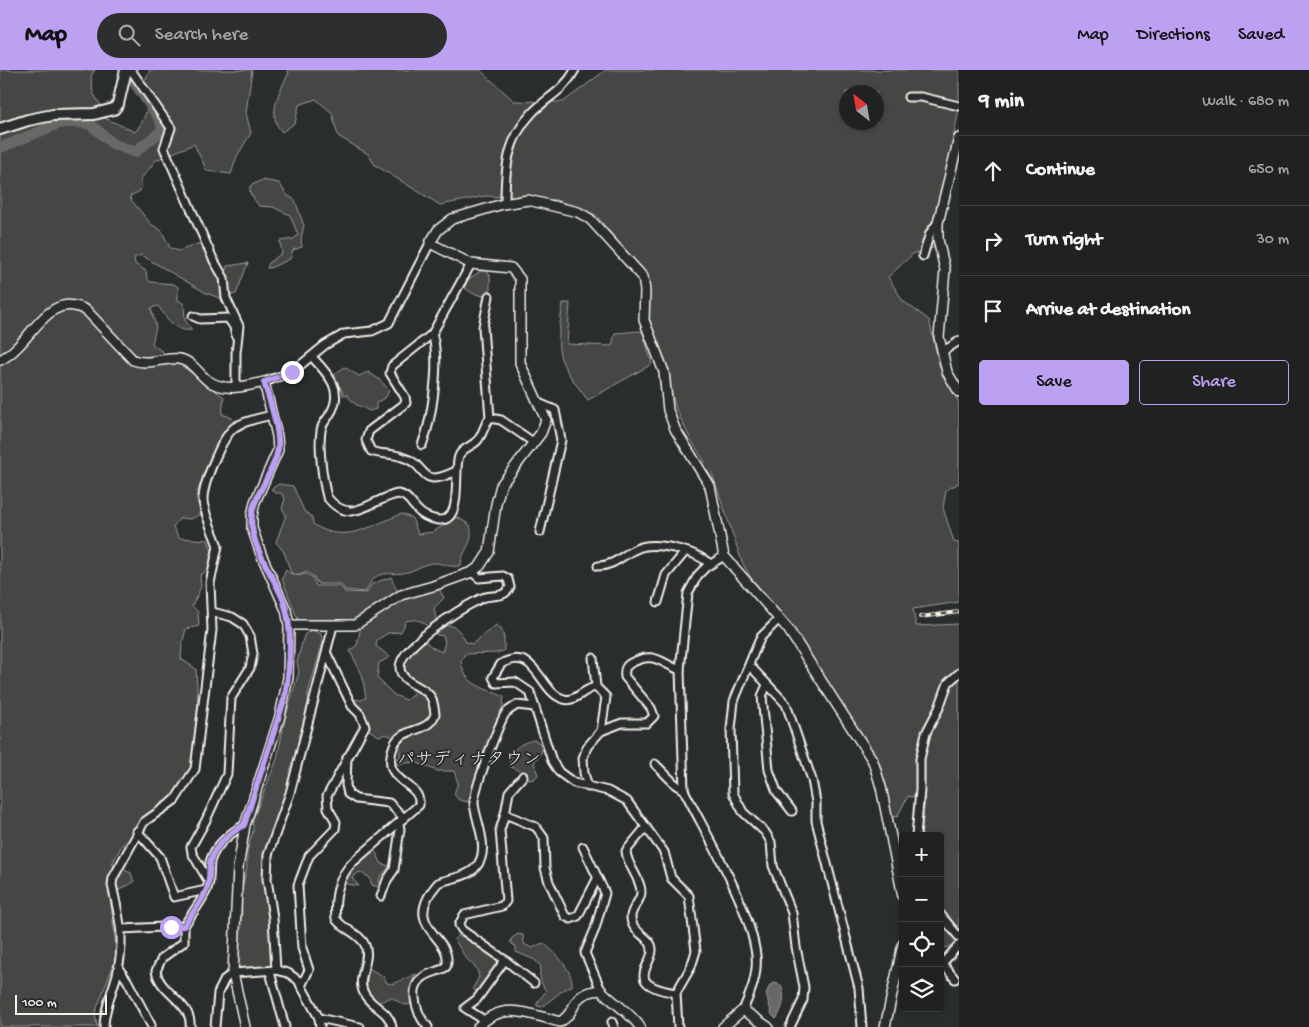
<!DOCTYPE html>
<meta charset="utf-8">
<style>
:root{--surface:#202222;--page:#2d2f2f;--text:#f1f3f6;--muted:#a2a4a5;--line:#3d3f40;--accent:#bca0f2}
body{margin:0;font-family:"Gochi Hand","Klee One",sans-serif;background:var(--page);color:var(--text)}
.controls{position:absolute;right:15px;bottom:15px;display:grid;overflow:hidden;border-radius:5px;box-shadow:0 1px 4px #0004}
.controls button{width:45px;height:45px;display:grid;place-items:center;padding:0;border:0;border-bottom:1px solid var(--line);background:var(--surface);color:var(--text);font:25px sans-serif}
.compass{position:absolute;left:839px;top:15px;width:45px;height:45px;border-radius:50%;background:var(--surface);box-shadow:0 1px 4px #0004;rotate:329deg}
.scale{position:absolute;left:15px;bottom:12px;width:92px;box-sizing:border-box;padding-left:5px;border:2px solid #f4f1e8;border-top:0;font-size:14px;line-height:18px;white-space:nowrap;color:#f4f1e8;-webkit-text-stroke:4px #2a2d2e;paint-order:stroke}
.stop{position:absolute;width:15px;height:15px;margin:-11px;border:4px solid #bca0f2;border-radius:50%;background:#fff}
.stop.end{background:#bca0f2;border-color:#fff;box-shadow:0 1px 5px #0008}
.list{margin:0;padding:0;list-style:none}
h2{display:flex;justify-content:space-between;align-items:center;height:65px;margin:0;padding:0 20px;font-size:21px}
h2 small{font-size:16px;font-weight:400;color:var(--muted)}
.list li{display:grid;grid-template-columns:32px 1fr auto;gap:15px;align-items:center;box-sizing:border-box;height:70px;padding:0 20px;border-top:1px solid var(--line)}
.list b{display:block;font-size:19px;white-space:nowrap}
.list em{font-size:16px;font-style:normal;color:var(--muted)}
.actions{display:flex;gap:10px;padding:15px 20px}
.actions a{flex:1;padding:11px 0;border:1px solid var(--accent);border-radius:5px;text-align:center;font-size:18px;color:var(--accent)}
.actions .main{background:var(--accent);color:#111}
.icon{flex:none;width:28px;height:28px;fill:none;stroke:currentColor;stroke-width:2;stroke-linecap:round;stroke-linejoin:round}
.map{position:relative;flex:none;width:959px;height:957px;overflow:hidden}
header{display:flex;align-items:center;gap:30px;box-sizing:border-box;height:70px;padding:0 25px;background:var(--accent);color:#111}
header strong{font-size:24px}
nav{display:flex;gap:28px;margin-inline-start:auto;font-size:18px}
.search{width:350px;height:45px;background:var(--page);display:flex;align-items:center;gap:12px;box-sizing:border-box;padding:0 18px;border-radius:28px;color:var(--muted);font-size:19px}
main{display:flex}
aside{flex:1;background:var(--surface)}
.map>svg:first-child{display:block}
.green{fill:#444645;stroke:#9c9c96;fill-rule:evenodd}
.water{fill:#676866;stroke:#9f9f9a}
.lines{fill:none;stroke-linecap:round;stroke-linejoin:round}
.river{stroke:#676866;stroke-width:11}
.minor-casing{stroke:#f4f1e8;stroke-width:11}
.tertiary-casing{stroke:#f4f1e8;stroke-width:12}
.secondary-casing{stroke:#f4f1e8;stroke-width:14}
.minor{stroke:#2a2d2e;stroke-width:7}
.tertiary{stroke:#2a2d2e;stroke-width:9}
.secondary{stroke:#2a2d2e;stroke-width:10}
.rail-casing{stroke:#f4f1e8;stroke-width:4}
.rail{stroke:#2a2d2e;stroke-width:2;stroke-dasharray:5.5;stroke-linecap:butt}
.route{stroke:#bca0f2;stroke-width:6}
.labels{text-anchor:middle;stroke-width:4;stroke-linejoin:round;paint-order:stroke}
.neighbourhood-label{font-size:18px;fill:#f4f1e8;stroke:#2a2d2e}
</style>
<header>
<strong>Map</strong>
<div class="search"><svg class="icon" aria-label="search" viewBox="0 0 24 24"><circle cx="10" cy="10" r="6"/><path d="M15 15l6 6"/></svg>Search here</div>
<nav><a>Map</a><a>Directions</a><a>Saved</a></nav>
</header>
<main>
<div class="map">
<svg width="959" height="957" viewBox="0 0 959 957">
<rect width="100%" height="100%" fill="#2a2d2e"/>
<filter id="ink" filterUnits="userSpaceOnUse"><feTurbulence type="fractalNoise" baseFrequency=".02" numOctaves="2"/><feDisplacementMap in="SourceGraphic" scale="10" xChannelSelector="R" yChannelSelector="G"/><feConvolveMatrix kernelMatrix="1 2 1 2 8 2 1 2 1" color-interpolation-filters="sRGB"/></filter>
<g filter="url(#ink)">
<g class="green">
<path d="M0 0H95L91 6 93 23 102 37 103 47 135 62C146 50 153 28 143 14L150 0H252L246 43 251 63 237 86 231 104 207 101 194 74 156 90 140 110 142 115 140 121 130 126 131 130 151 154 162 161 170 178 179 181 200 173 204 175 217 206 225 204 227 196 248 193 236 224 220 228 206 223 141 185 134 188 135 194 146 201 147 208 150 212 174 214 178 217V230L184 234 185 250 192 260C176 263 166 247 158 236L151 238 156 257 152 274 224 327 222 344 232 348 235 353 228 360 214 382 196 425 201 444 191 449 180 448 173 457 179 468 208 470 213 484 208 500 200 505 201 517 192 536 198 542 199 556 186 559 182 574 181 589 196 599 198 635 194 697 184 714 168 731 145 748 131 769 122 775 112 794 131 803 134 812 110 825 117 886 95 943 97 957H0Z"/>
<path d="M287 0H480L514 31 563 32 606 0H959V38L944 117 933 150 934 178 914 183 888 207 903 231 929 250 939 294 959 333V413L946 420 943 438 954 472 959 473V532L913 539 916 556 959 554V856L954 857 956 873 946 878 940 874V852L943 850 940 841V766H921L925 730 923 726 917 725 911 727 908 726 897 747 891 746 877 696 846 641 829 618 792 557 752 510 742 492 712 403 691 370 676 339 665 298 647 253 639 210 624 179 596 145 556 130 486 126 440 135 375 95 368 84 338 66 332 43 316 29 299 35 295 53 282 62C266 46 280 19 289 3ZM846 22H876V52H846Z"/>
<polygon points="262,110 279,113 287,125 295,130 304,156 301,168 302,177 293,180 290,189 270,198 267,198 269,193 282,183 280,171 294,169 298,165 290,145 273,137 259,136 250,123 250,116"/>
<polygon points="481,201 485,201 490,205 490,221 483,226 472,223 465,218 467,210"/>
<path d="M563 233H570L567 274 612 276 615 263 640 261 643 263 652 294 588 330C555 288 555 285 563 233Z"/>
<path d="M344 297 359 306 368 302 380 310 389 320 386 327 376 333V339L369 341C357 333 359 340 347 325H343C342 315 335 314 334 305Z"/>
<path d="M279 414 293 416 304 441 312 447 313 454C343 475 371 456 401 444L412 448 418 464 433 462 457 447 470 455C475 475 462 478 461 495 450 499 445 493 435 493 424 493 418 499 408 502 389 507 375 496 366 522L345 520 341 514H318L314 507 307 502 299 505 291 503 284 482 276 472 286 445 282 438 285 429 281 423H275L271 419Z"/>
<path d="M286 500C292 507 299 506 306 504L313 508 316 516H340L345 522 367 523 372 514 391 507 398 523 359 550 299 552 282 509Z"/>
<path d="M439 519 444 528 434 538 436 550 433 555 428 557C421 549 415 549 406 551L401 562 388 563 377 570 376 576 390 587 379 593 377 608 394 625 406 630 414 625C408 612 396 609 395 594L416 581 418 575 426 572 433 578 442 582 445 572 443 566 437 565 435 561C451 551 457 555 466 572L472 574 496 555 501 558 504 568V581L497 583 465 584 461 591C464 616 484 617 504 627L501 647 491 664 488 683 480 698 469 732 459 730 454 724 458 713 454 701H437L415 692 397 694 400 684V672C393 667 388 662 379 666L362 656 360 648 346 636V632L352 629 361 630 366 628 362 604 350 581 357 575 361 556 406 526Z"/>
<polygon points="312,560 321,564 323,572 308,623 309,647 285,731 270,767 263,794 274,894 269,897 240,898 236,892 242,841 240,827 247,797 247,781 253,761 253,749 277,689 285,649 299,602 297,592 303,569 305,564"/>
<path d="M534 670 540 673 542 681 534 693 538 705 534 709 529 710 520 701 509 696C510 680 519 673 534 670Z"/>
<path d="M374 779 382 794 390 796 380 807 378 817 372 815 369 807 359 802 352 808 359 816 346 814 342 811C348 799 361 784 374 779Z"/>
<path d="M518 864 523 865 524 874 532 878 543 873C555 882 573 900 572 916L563 920 542 937 537 936V933L546 921C541 914 538 904 541 897L535 890 516 882V877L511 873V869Z"/>
<polygon points="457,866 462,866 498,887 500,892 480,920 475,921 473,918 479,907 477,899 466,888 456,872 454,869"/>
<path d="M370 899 383 906 387 913 392 914 416 904 412 934 404 935C389 927 395 925 378 933 366 926 358 909 370 899Z"/>
</g>
<path class="water" d="M774 913 781 915C786 928 783 938 776 949L772 945 766 924 770 915Z"/>
<g class="lines">
<polyline class="river" points="0,78 60,53 77,52 90,54 113,74 135,82 164,59 158,47 132,9"/>
<g class="minor-casing">
<g id="minor">
<polyline points="131,0 171,58 164,78 213,189 224,208 226,228 239,256 236,283 236,317"/>
<polyline points="908,27 921,27 959,36"/>
<path d="M505 133C505 99 507 69 532 43 547 27 564 21 575 0"/>
<polyline points="923,186 930,163 938,152"/>
<polyline points="489,226 483,257 490,348"/>
<polyline points="193,246 200,249 228,248 234,257 236,266"/>
<polyline points="942,282 959,271"/>
<path d="M312 287C327 303 345 320 330 344 327 350 321 354 321 361 318 378 323 411 327 427 351 458 372 428 398 424 414 426 412 447 439 450 464 452 453 401 459 386 462 378 471 377 477 371 483 365 484 354 490 348L501 350 533 372"/>
<polyline points="264,312 292,302 325,275 344,264 372,261 389,253 430,173"/>
<path d="M422 375C432 350 441 290 432 264"/>
<path d="M456 401C417 420 430 395 402 387 392 383 381 385 371 381L366 370 369 361 406 333 405 327 390 303 392 296 432 264 471 194"/>
<polyline points="540,462 561,370 555,340 541,334"/>
<path d="M598 496C614 496 622 485 636 479 654 470 696 481 710 494"/>
<polyline points="658,532 666,505 685,482"/>
<polyline points="779,549 761,567 755,580 734,631 731,659 733,723 743,742 765,762 771,772 773,796 792,843 796,877 804,917 803,930 790,957"/>
<polyline points="750,596 786,634 812,710 816,732 816,751 859,918 862,957"/>
<polyline points="767,615 762,626 769,700 777,722 792,741"/>
<path d="M596 617C584 618 575 633 564 629 539 623 537 574 501 594L493 607 496 613 515 612 530 622 552 691 559 702 574 713 608 721 627 731 664 782 671 808 689 826 696 881 691 897 676 923 678 957"/>
<path d="M601 661 622 653H647L654 646 651 638 625 607C624 600 625 596 631 593 654 581 659 592 680 600"/>
<polyline points="347,687 346,715 348,724 356,729 389,733 404,748"/>
<path d="M655 694 676 715 684 720C707 766 750 836 756 885 758 905 751 922 743 940"/>
<polyline points="588,717 584,703 583,688 587,677 601,661 606,627 596,617 593,588"/>
<polyline points="684,720 680,600 688,523 698,505 706,497 724,486"/>
<polyline points="505,744 509,722 523,706"/>
<path d="M646 757 626 781C627 796 640 807 641 821 642 830 632 837 631 846 630 860 644 864 650 873 662 891 615 913 676 923"/>
<polyline points="137,761 160,787 174,827 206,820"/>
<polyline points="916,766 920,720 920,689 926,663 939,638 948,613 959,603"/>
<polyline points="583,777 605,823 595,859 585,883 601,920"/>
<polyline points="209,812 192,783 191,777 206,750 227,704 231,628 250,598 253,584 250,566 243,554 232,547 212,542"/>
<polyline points="381,826 387,810 394,800 400,759 399,754"/>
<polyline points="940,844 959,867"/>
<path d="M184 856V872L162 888 156 901C160 924 193 933 190 957"/>
<path d="M122 859 184 856C192 843 201 833 207 819 210 810 209 801 210 792 214 776 231 762 245 755"/>
<polyline points="942,893 955,909"/>
<polyline points="940,896 959,875"/>
<polyline points="119,899 127,910 151,955"/>
<polyline points="276,900 273,848 267,809 268,785 290,723 333,556"/>
<polyline points="270,902 285,957"/>
<polyline points="534,913 505,890 462,860 459,855 464,845 502,836 506,831 500,760 505,744 536,757 544,768 545,798 549,812 565,846 571,849 578,846 597,809"/>
<polyline points="301,916 309,900 302,878 298,815 309,786 335,759 336,752 328,738 327,726 365,656 360,644 352,636 327,584"/>
<polyline points="319,948 360,957"/>
<polyline points="484,950 465,938 477,929 505,890"/>
<polyline points="612,952 614,957"/>
<path d="M104 957C104 937 114 919 118 900 125 866 119 847 112 815L113 808 144 752 175 730 195 699 212 560 210 513 218 476C213 462 205 446 203 431 202 416 222 366 235 357 246 350 260 348 272 345"/>
<polyline points="215,957 218,923 225,909 233,903 276,900 288,903 298,910 319,948 320,957"/>
<path d="M392 957C389 939 369 937 363 921 357 906 371 890 365 875 360 863 343 860 336 849 334 828 338 808 352 793L419 735C422 710 378 715 394 675 401 657 429 664 435 644 434 638 434 631 430 626 422 615 401 613 400 598 399 576 462 538 480 529 490 523 504 530 510 517L508 509 503 506 479 508 472 502"/>
<path d="M428 957C418 947 408 920 421 909 428 902 439 902 446 897 456 866 398 859 438 813 450 808 468 807 476 797 491 780 476 752 474 734 473 722 498 656 505 644 508 640 513 638 517 635L535 637"/>
</g>
</g>
<g class="tertiary-casing">
<g id="tertiary">
<polyline points="959,68 938,153 938,169 945,200 939,267 947,302 959,322"/>
<path d="M0 290C31 276 47 217 87 241L133 290C149 296 163 287 179 289 192 291 198 303 207 310 225 323 245 316 264 312L277 366 278 380 255 432 252 446V458L261 484 286 540 289 555 288 608 280 646 245 755 238 798 233 903 245 957"/>
<polyline points="289,555 355,555 401,525 433,516 472,502 480,496 489,482 496,434 501,415 541,363 546,350 520,293 520,209 511,198 471,194 430,173 438,160 452,149 503,134 528,130 578,142 590,149 643,207 645,221 644,250 664,302 668,340 675,359 710,416 724,486 788,559 873,691 881,717 903,827"/>
<path d="M478 957C502 930 530 944 560 952 580 940 568 923 601 920 613 933 630 942 640 957"/>
<polyline points="723,957 743,940 768,957"/>
<polyline points="885,957 903,874"/>
</g>
</g>
<g class="secondary-casing">
<polyline id="secondary" points="0,59 28,50 53,45 94,44 114,39 118,34 126,0"/>
</g>
<use href="#minor" class="minor"/>
<use href="#tertiary" class="tertiary"/>
<use href="#secondary" class="secondary"/>
<g class="rail-casing">
<polyline id="rail" points="920,547 959,542"/>
</g>
<use href="#rail" class="rail"/>
</g>
</g>
<g class="lines" filter="url(#ink)">
<path class="route" d="M171 857 184 856C192 843 201 833 207 819 210 810 209 801 210 792 214 776 231 762 244 755L285 627C290 597 294 558 283 529 273 505 256 484 252 458 247 429 274 407 278 379 280 359 270 332 264 312L292 302"/>
</g>
<g class="labels">
<g class="neighbourhood-label">
<text x="469" y="694">パサディナタウン</text>
</g>
</g>
</svg>
<div class="controls">
<button>+</button>
<button>−</button>
<button><svg class="icon" aria-label="locate" viewBox="0 0 24 24"><circle cx="12" cy="12" r="6"/><path d="M12 2v4M12 18v4M2 12h4M18 12h4"/></svg></button>
<button><svg class="icon" aria-label="layers" viewBox="0 0 24 24"><path d="M12 4l9 5-9 5-9-5zM3 14l9 5 9-5"/></svg></button>
</div>
<svg class="compass" viewBox="-18 -18 36 36"><path d="M0-13l5 13h-10z" fill="#e53935"/><path d="M0 13l5-13h-10z" fill="#a2a4a5"/></svg>
<div class="scale">100 m</div>
<div class="stop" style="left:171px;top:857px"></div>
<div class="stop end" style="left:292px;top:302px"></div>
</div>
<aside>
<h2>9 min<small>Walk · 680 m</small></h2>
<ul class="list">
<li><svg class="icon" aria-label="ahead" viewBox="0 0 24 24"><path d="M12 20V5M6 11l6-6 6 6"/></svg><div><b>Continue</b></div><em>650 m</em></li>
<li><svg class="icon" aria-label="right" viewBox="0 0 24 24"><path d="M7 20v-9h11M14 6l5 5-5 5"/></svg><div><b>Turn right</b></div><em>30 m</em></li>
<li><svg class="icon" aria-label="arrive" viewBox="0 0 24 24"><path d="M6 21V4h12l-3 4 3 4H6"/></svg><div><b>Arrive at destination</b></div></li>
</ul>
<div class="actions"><a class="main">Save</a><a>Share</a></div>
</aside>
</main>
